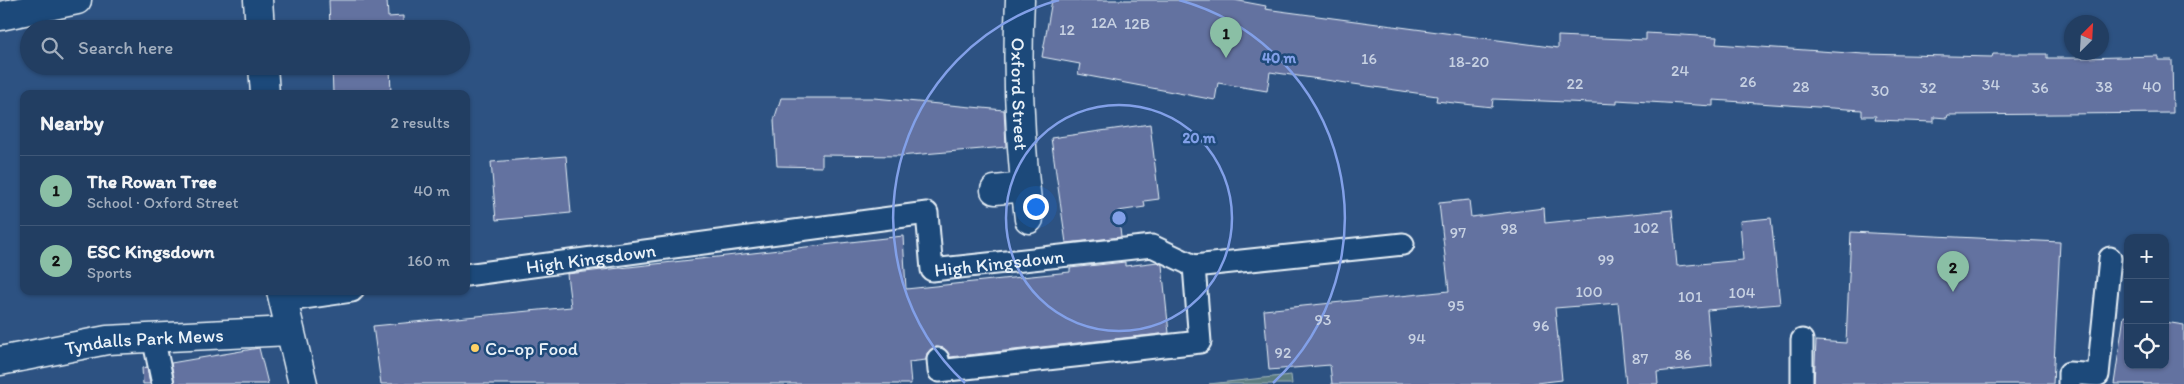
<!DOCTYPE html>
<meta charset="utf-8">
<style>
:root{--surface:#223e62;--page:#2e496b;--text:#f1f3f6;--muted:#a2aebe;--line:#3f5777;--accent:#8abfa5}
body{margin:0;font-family:Itim,sans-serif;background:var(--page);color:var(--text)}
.controls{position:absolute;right:15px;bottom:15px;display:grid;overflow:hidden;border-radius:10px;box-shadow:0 1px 4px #0004}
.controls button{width:45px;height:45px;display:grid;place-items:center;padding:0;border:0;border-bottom:1px solid var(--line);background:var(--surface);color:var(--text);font:25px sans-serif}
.compass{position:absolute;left:2064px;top:15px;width:45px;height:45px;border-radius:50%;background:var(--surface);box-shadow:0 1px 4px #0004;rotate:24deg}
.you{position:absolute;left:1035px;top:206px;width:18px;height:18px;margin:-12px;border:4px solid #fff;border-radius:50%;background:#1a73e8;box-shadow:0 0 0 8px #1a73e833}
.badge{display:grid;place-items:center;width:32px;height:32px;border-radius:50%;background:var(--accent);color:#111;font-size:16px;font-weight:700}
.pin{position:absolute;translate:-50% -41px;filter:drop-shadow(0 1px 2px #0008)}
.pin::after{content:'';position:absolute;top:26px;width:18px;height:15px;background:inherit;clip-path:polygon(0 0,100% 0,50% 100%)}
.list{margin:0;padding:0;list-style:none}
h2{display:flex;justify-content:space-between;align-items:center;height:65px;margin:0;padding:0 20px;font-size:21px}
h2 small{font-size:16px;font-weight:400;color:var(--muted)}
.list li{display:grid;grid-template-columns:32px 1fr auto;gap:15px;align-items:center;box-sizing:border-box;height:70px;padding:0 20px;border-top:1px solid var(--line)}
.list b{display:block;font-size:19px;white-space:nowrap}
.list p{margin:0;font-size:16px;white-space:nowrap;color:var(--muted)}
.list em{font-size:16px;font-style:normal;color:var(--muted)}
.icon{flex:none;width:28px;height:28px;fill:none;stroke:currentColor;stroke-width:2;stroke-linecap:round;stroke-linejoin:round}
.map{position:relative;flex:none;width:2184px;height:384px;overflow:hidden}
.search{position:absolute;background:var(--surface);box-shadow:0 1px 4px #0004;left:20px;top:20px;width:450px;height:55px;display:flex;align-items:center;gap:12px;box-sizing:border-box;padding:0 18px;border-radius:28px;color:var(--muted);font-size:19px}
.panel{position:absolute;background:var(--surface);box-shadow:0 1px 4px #0004;left:20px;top:90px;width:450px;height:205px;border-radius:10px}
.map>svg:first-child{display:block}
.green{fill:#5b7b80;stroke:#a2b6bc}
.building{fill:#6372a0;stroke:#e8f1f8}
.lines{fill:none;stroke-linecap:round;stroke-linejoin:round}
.service-casing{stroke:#e8f1f8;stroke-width:25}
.minor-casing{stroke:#e8f1f8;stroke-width:31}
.tertiary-casing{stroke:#e8f1f8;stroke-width:31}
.service{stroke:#1f4a7a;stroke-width:21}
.minor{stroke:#1f4a7a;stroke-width:28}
.tertiary{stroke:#1f4a7a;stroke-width:28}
.ring{fill:none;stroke:#82a0e8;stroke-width:2.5}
.poi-dot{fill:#ffd166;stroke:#1f4a7a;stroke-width:2}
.labels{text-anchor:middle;stroke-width:5;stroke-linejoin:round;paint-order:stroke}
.number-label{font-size:16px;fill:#c7d1e2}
.street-label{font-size:19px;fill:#e8f1f8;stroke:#1f4a7a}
.poi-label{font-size:19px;fill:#e8f1f8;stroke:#1f4a7a;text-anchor:start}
.centre{fill:#82a0e8;stroke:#1f4a7a;stroke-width:2.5}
.ring-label{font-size:15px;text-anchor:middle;font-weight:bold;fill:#82a0e8;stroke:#1f4a7a;stroke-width:5;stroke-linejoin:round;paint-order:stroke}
</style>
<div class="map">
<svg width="2184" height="384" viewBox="0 0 2184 384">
<rect width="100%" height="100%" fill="#2d5282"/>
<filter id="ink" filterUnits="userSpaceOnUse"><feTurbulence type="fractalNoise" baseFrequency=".02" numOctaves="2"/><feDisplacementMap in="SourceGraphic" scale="10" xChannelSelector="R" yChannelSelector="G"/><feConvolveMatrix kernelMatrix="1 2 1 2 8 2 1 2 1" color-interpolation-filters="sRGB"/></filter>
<g filter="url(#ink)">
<polygon class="green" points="1291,375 1292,384 1209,384"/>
<g class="building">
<polygon points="329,0 387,0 388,17 403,16 403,29 330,29"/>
<polygon points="1052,0 1234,0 1266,6 1265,9 1558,48 1558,36 1646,40 1646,33 1717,37 1716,44 1864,54 1992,57 1993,54 2047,54 2047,58 2082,58 2158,56 2158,60 2172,60 2173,113 1948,115 1947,118 1934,117 1934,122 1875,120 1876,116 1862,116 1862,110 1713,100 1713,106 1617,100 1617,104 1493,99 1492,107 1436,101 1437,96 1270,72 1267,91 1218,83 1215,100 1078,74 1080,64 1042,57"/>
<polygon points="332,66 390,66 391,94 333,94"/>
<polygon points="781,98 874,98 1004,110 1006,147 899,156 822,155 822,167 777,166 774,120"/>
<polygon points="1150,124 1159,199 1144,201 1145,207 1118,211 1121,237 1066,243 1051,138"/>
<polygon points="566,156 571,213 496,220 491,162"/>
<polygon points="1469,200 1471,217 1544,208 1545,223 1672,210 1677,266 1743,260 1740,221 1771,218 1780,304 1707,310 1712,366 1657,372 1658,384 1626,384 1618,303 1555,308 1562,380 1527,384 1332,384 1330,365 1269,370 1264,310 1449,291 1439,203"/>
<polygon points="1851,232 2060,242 2053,384 1814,384 1816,341 1846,343"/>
<polygon points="903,236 906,289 1070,272 1070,268 1125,262 1125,266 1158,262 1162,265 1169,333 950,357 944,348 936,347 927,353 926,360 909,362 911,384 381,384 373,326 571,307 567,274"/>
<polygon points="2124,316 2128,317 2128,365 2165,365 2165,322 2184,325 2184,384 2114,384"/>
<polygon points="259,348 268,384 175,384 171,363"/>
<polygon points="147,367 150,384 143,384 142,368"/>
</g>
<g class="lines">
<g class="service-casing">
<g id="service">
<path id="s1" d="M466 275 927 213 932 270 1152 246 1194 266 1403 244"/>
<polyline points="283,301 352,291"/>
<polyline points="153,337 163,384"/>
<polyline points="938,359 939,371 1200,342 1194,266"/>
<polyline points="1802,384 1802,340"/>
<polyline points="2069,384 2069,373 2098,375 2110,258"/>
</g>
</g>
<g class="minor-casing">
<g id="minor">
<path id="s2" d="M1020 0C1016 74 1020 146 1029 219"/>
<polyline points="995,190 1025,187"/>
<path id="s3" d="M0 361 107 340 290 331"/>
</g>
</g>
<g class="tertiary-casing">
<g id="tertiary">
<polyline points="258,0 260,29"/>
<polyline points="0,16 77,0"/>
<polyline points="263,66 265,94"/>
<polyline points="281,291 303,384"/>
</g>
</g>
<use href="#service" class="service"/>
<use href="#minor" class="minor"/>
<use href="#tertiary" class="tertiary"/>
</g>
</g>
<g class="ring">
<circle cx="1119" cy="218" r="113"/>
<path d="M965 383A226 226 0 0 1 1059 0M1179 0A226 226 0 0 1 1273 383"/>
</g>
<circle class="poi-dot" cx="475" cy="348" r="5"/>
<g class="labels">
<g class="number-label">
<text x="1104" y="28">12A</text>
<text x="1137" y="29">12B</text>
<text x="1067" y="35">12</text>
<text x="1369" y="64">16</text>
<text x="1469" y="67">18-20</text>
<text x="1680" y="76">24</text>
<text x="1748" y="87">26</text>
<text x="1575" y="89">22</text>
<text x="1991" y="90">34</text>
<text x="1801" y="92">28</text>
<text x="2104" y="92">38</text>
<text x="2152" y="92">40</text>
<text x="1928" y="93">32</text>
<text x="2040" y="93">36</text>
<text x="1880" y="96">30</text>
<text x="1646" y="233">102</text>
<text x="1509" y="234">98</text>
<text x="1458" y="238">97</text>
<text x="1606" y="265">99</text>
<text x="1589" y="297">100</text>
<text x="1742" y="298">104</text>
<text x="1690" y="302">101</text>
<text x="1456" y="311">95</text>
<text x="1323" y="325">93</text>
<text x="1541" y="331">96</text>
<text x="1417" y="344">94</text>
<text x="1283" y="358">92</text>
<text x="1683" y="360">86</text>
<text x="1640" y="364">87</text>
</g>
<g class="street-label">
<text dy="7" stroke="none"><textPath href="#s2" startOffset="94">Oxford Street</textPath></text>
<text dy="7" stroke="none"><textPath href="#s1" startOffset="126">High Kingsdown</textPath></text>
<text dy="7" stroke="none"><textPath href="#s1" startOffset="590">High Kingsdown</textPath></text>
<text dy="7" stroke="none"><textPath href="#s3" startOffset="146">Tyndalls Park Mews</textPath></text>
</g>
<g class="poi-label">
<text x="485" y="355">Co-op Food</text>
</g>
</g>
<circle cx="1119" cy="218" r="8" class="centre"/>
<g class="ring-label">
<text x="1279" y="63">40 m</text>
<text x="1199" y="143">20 m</text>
</g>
</svg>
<div class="controls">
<button>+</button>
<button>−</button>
<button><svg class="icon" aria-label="locate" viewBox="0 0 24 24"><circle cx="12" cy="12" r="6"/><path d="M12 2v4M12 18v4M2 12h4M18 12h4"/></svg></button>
</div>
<svg class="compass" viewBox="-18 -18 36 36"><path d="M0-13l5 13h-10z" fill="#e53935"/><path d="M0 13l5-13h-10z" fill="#a2aebe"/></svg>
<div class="you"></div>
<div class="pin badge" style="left:1226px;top:58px">1</div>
<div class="pin badge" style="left:1953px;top:292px">2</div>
<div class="search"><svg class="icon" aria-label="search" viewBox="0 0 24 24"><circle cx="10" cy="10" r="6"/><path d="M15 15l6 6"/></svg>Search here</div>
<section class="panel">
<h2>Nearby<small>2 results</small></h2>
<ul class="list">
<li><span class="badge">1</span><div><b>The Rowan Tree</b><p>School · Oxford Street</p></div><em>40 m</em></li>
<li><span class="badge">2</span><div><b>ESC Kingsdown</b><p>Sports</p></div><em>160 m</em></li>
</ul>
</section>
</div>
